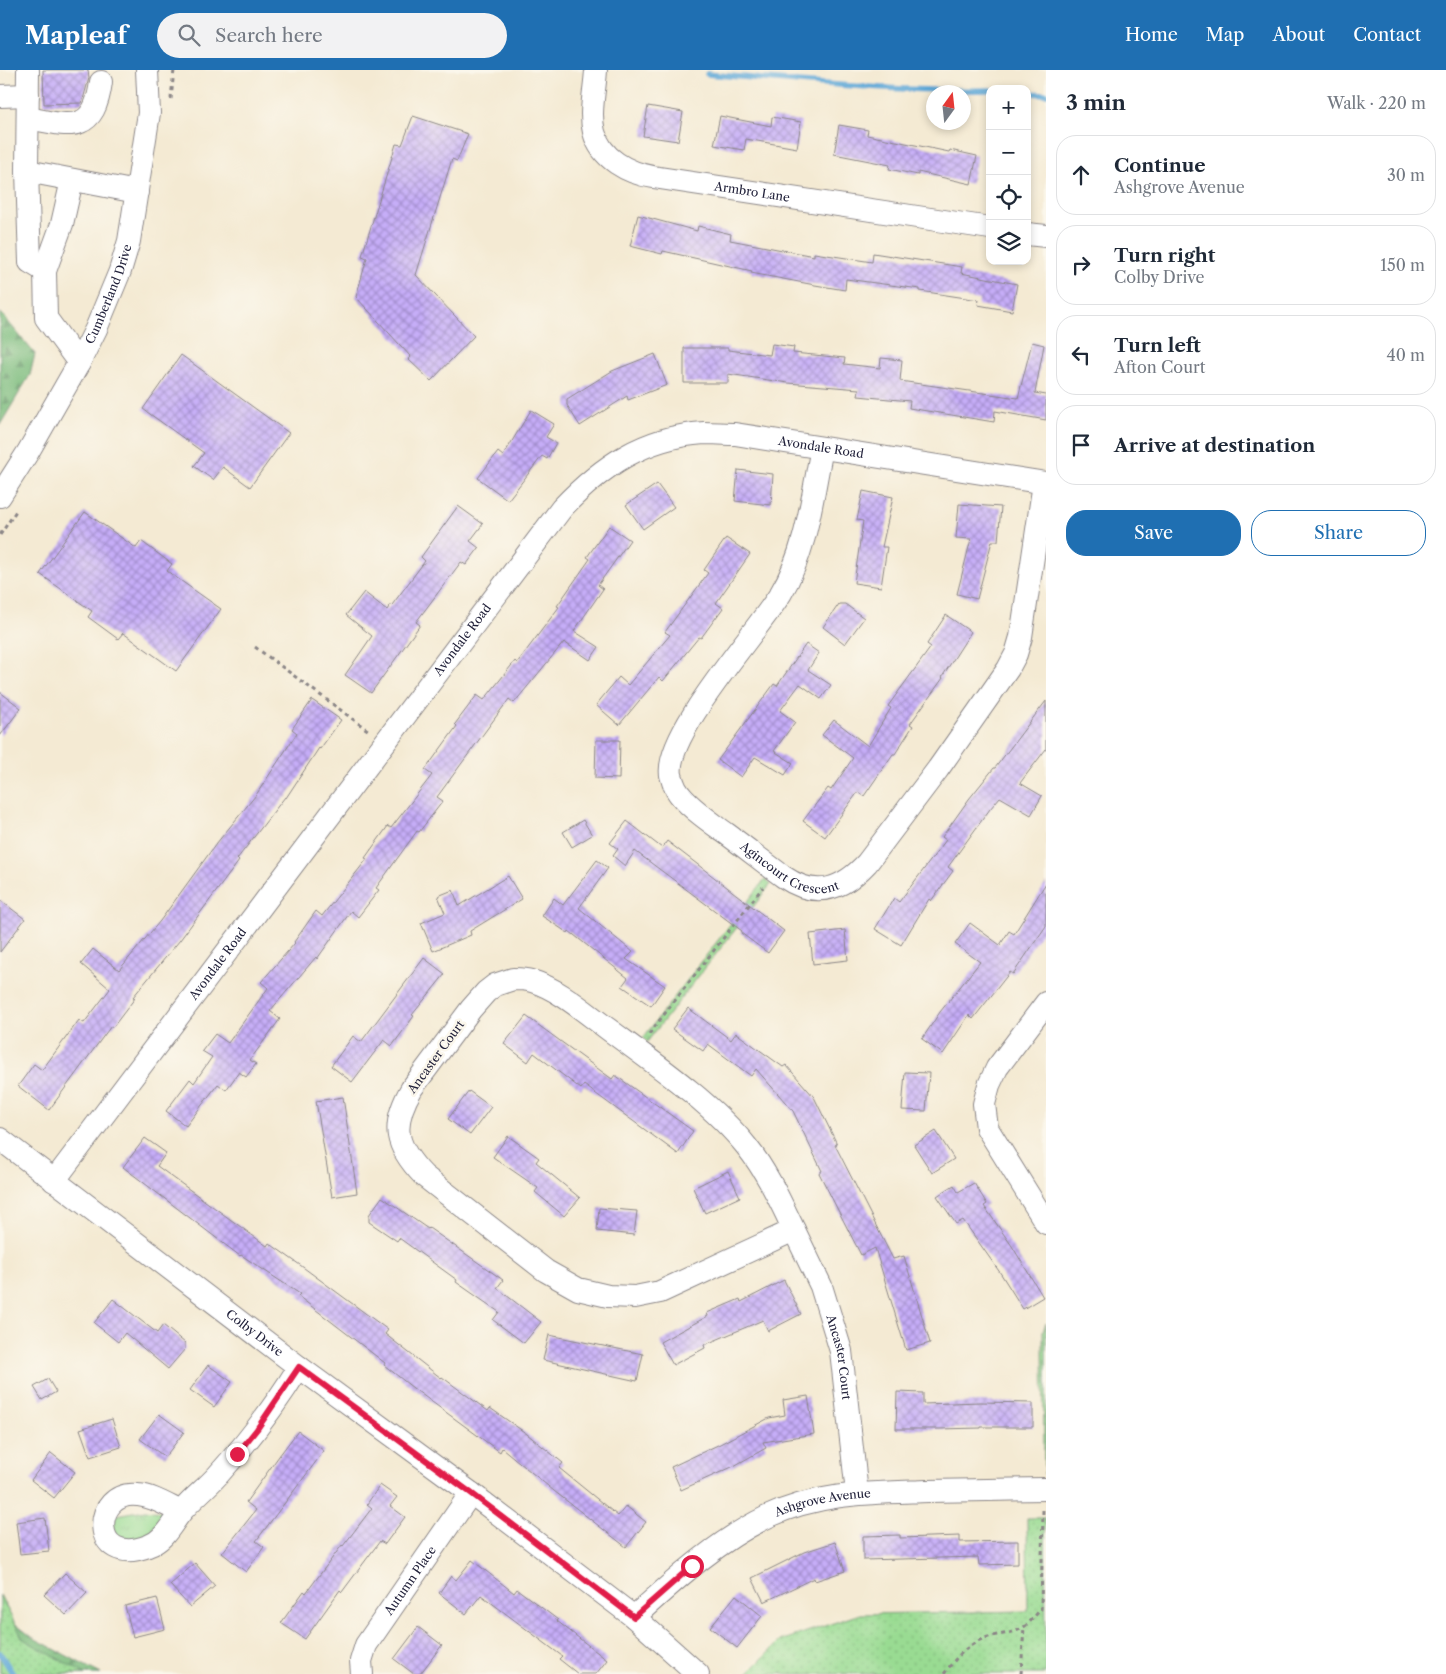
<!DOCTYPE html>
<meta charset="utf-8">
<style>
:root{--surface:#fff;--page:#f2f2f3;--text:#1f2937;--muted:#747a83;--line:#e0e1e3;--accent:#1f6fb2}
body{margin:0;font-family:"Libre Caslon Text",serif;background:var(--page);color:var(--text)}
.controls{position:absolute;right:15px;top:15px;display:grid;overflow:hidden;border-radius:10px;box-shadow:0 2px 8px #0003}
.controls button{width:45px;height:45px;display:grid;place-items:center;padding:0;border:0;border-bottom:1px solid var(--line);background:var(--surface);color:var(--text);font:25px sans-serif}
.compass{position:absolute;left:926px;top:15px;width:45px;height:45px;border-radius:50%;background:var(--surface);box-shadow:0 2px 8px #0003;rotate:15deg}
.stop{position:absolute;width:15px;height:15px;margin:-11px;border:4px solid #e11d48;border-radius:50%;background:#fff}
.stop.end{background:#e11d48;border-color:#fff;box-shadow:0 1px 5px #0008}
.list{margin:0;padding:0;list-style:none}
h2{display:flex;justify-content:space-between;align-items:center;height:65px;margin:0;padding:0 20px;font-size:21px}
h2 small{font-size:16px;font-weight:400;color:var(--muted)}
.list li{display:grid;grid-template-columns:32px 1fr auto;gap:15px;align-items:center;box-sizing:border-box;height:80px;margin:0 10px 10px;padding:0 10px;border:1px solid var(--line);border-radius:20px}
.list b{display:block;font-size:19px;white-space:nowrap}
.list p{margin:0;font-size:16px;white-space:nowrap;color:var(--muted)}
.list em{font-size:16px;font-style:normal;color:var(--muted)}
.actions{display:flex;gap:10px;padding:15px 20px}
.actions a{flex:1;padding:11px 0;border:1px solid var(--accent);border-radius:20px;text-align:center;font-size:18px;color:var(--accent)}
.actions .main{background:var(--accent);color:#fff}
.icon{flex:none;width:28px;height:28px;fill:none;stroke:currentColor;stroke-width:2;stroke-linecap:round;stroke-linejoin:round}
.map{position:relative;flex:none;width:1046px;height:1604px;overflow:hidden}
header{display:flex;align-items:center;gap:30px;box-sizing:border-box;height:70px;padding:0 25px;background:var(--accent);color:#fff}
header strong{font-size:24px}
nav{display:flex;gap:28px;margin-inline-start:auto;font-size:18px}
.search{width:350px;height:45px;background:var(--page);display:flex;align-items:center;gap:12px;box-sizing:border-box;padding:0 18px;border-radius:28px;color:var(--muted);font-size:19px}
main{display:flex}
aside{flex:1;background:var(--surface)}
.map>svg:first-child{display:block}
.grass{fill:url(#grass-tufts);stroke:#5e7e66}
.forest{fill:url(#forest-firs);stroke:#4e6e5c}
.park{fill:url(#park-dots);stroke:#5e7e66}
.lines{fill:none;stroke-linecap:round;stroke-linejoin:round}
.stream{stroke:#60a9d7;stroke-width:5.5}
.building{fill:url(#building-cross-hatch)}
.minor-casing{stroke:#8b8687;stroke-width:24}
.path{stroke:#8b8687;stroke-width:3;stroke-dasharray:4 4;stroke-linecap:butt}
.minor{stroke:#fff;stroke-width:22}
.route{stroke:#e11d48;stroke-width:6}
.labels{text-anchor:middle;stroke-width:5;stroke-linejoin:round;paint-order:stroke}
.street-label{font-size:12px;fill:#22223b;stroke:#fbf7ec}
</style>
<header>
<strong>Mapleaf</strong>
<div class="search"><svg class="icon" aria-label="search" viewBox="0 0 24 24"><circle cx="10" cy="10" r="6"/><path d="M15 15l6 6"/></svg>Search here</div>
<nav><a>Home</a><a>Map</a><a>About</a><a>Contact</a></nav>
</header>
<main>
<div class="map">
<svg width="1046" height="1604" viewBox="0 0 1046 1604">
<defs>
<pattern id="grass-tufts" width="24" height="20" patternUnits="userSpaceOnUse" patternTransform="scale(1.25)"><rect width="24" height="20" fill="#99db92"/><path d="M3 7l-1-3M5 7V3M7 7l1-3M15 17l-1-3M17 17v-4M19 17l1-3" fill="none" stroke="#84bc7f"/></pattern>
<pattern id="forest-firs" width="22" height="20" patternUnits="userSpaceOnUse" patternTransform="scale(1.25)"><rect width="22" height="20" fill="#7abb7c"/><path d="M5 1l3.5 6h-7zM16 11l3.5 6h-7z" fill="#649867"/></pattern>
<pattern id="park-dots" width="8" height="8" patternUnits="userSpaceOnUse" patternTransform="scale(1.25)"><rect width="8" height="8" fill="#99db92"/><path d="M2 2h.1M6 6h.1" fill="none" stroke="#84bc7f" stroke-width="1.8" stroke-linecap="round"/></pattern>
<pattern id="building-cross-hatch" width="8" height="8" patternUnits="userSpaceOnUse" patternTransform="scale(1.25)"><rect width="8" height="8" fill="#c6adf8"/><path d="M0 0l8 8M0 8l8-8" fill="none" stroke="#a08cca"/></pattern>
</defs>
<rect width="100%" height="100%" fill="#fbf7ec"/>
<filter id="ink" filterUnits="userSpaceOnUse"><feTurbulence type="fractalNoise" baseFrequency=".02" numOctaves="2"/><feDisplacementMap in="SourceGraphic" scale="10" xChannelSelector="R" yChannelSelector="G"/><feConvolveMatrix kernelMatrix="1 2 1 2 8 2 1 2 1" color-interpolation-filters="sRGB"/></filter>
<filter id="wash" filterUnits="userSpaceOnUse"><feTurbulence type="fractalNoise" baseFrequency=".0096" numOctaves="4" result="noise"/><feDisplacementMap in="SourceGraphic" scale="20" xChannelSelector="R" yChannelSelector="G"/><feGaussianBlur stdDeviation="1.12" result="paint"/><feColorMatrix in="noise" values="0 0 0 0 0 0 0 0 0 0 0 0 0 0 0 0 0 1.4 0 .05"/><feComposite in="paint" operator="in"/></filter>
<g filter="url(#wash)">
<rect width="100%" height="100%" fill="#f4ead3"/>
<polygon class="grass" points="145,1440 162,1442 165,1447 150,1463 138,1472 119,1471 112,1456 117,1445"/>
<g class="forest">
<polygon points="0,242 35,284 30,305 0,355"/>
<polygon points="0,1542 32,1567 101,1604 0,1604"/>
</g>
<g class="park">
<polygon points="765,809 771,814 647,972 643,968"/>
<polygon points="1046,1253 1046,1405 1044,1405 1043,1261"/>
<polygon points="1027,1448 1045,1448 1046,1604 747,1604 780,1571 860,1544 1028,1541"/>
<polygon points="0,1525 23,1569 85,1604 0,1604"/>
</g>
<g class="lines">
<g class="stream">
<path d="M707 4C801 12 895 22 990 20"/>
<polyline points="1027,23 1046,24"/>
<polyline points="0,1583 13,1604"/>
</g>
</g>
<g id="blocks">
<g class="building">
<polygon points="43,0 88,0 89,8 82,33 44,34"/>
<polygon points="648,36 683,42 678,71 643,66"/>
<polygon points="413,46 468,64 457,91 452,89 416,205 474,266 431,311 408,289 411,287 356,227 367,188 362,186 396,74 402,75"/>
<polygon points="720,46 771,56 772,47 801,52 797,78 746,69 744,80 714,75"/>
<polygon points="839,55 868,60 867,65 949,82 950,80 977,86 971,114 918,102 918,105 889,99 890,95 834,84"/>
<polygon points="638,145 697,161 698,156 731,164 730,170 814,186 814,183 872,192 873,183 962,197 961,203 1017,214 1012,241 978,235 979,230 920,221 920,219 846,209 845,220 815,215 751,203 752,201 663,181 662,184 630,176"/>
<polygon points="1032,272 1044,275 1035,323 1046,325 1046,350 995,341 994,352 909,338 910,331 858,326 859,319 788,313 728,304 728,313 684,313 684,278 728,278 728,280 770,285 772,274 794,277 793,283 845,288 844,294 880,298 881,288 902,290 900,311 1018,328"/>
<polygon points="655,284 667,315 628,330 627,326 580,356 567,335 567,329 612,301"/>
<polygon points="181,285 289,363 250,417 223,397 213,410 194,396 204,383 143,339"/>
<polygon points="531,340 554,354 546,367 556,373 547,389 542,386 508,430 478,408 498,382 503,386"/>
<polygon points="738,400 773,404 771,435 735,431"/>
<polygon points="657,414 674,437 643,459 626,435"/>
<polygon points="863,421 893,427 882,477 887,477 881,517 854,513 863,451 857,450"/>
<polygon points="959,434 1001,437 998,471 992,471 977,529 957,524 971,469 956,468"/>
<polygon points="458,436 483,454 470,471 479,478 466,495 461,492 416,552 420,555 371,623 345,605 372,566 346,545 364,522 387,540 391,534 392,535 425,491 421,487"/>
<polygon points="85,442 136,478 141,471 172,494 167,501 221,539 176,601 123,563 118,569 88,547 92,541 40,504"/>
<polygon points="609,456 630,470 598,515 603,519 574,561 599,577 590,590 564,572 514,633 509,629 437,727 443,731 419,762 417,761 376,818 379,820 358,847 351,841 317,889 316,887 270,941 280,949 250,990 256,994 246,1007 239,1002 226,1020 218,1014 186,1056 166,1041 190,1009 194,1013 212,987 202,981 215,964 228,973 268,918 261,912 295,873 294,872 316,841 322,846 367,789 365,788 388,756 391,758 432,705 425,700 457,656 455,654 477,625 484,630 515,591 517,593 559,537 557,536 590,489 587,487"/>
<polygon points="726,468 750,484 716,533 723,538 701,568 699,567 663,611 659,607 619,655 596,635 619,607 628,615 670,565 665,562 708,503 704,500"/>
<polygon points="839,534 845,534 864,548 845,574 823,557"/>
<polygon points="946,545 971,562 942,607 943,608 910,654 913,656 895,684 893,684 864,726 858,722 825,767 803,751 828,718 831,720 853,688 822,665 834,650 868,676 891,638 888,636 931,577 927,574"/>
<polygon points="806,574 819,583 808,600 831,615 821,629 800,614 780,641 795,652 774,681 793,693 785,705 755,687 741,707 718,690 774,614 777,616"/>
<polygon points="0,622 21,638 0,666"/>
<polygon points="312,630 341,650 320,679 319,678 286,728 285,727 237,789 239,791 180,870 133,927 135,928 113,957 111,956 49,1040 18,1016 34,994 42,1000 79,950 84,953 110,919 81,894 93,879 119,900 160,851 216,774 256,725 297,663 292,659"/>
<polygon points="1046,631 1046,679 1020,713 1042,726 1031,745 1000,727 990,739 948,797 953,801 931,831 929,829 901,875 875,859 894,828 899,832 946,770 942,767 969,729 994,698 995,698"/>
<polygon points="596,670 620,670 619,709 595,708"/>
<polygon points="583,750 592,765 572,777 563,762"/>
<polygon points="627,751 662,778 667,771 784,861 768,883 741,863 742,861 635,781 625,796 613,786 618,779 610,773"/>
<polygon points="597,790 608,798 579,838 633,882 626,889 665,916 651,936 622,916 628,908 569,861 568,863 542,846 554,828 563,835"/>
<polygon points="508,806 522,829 470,861 471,865 433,881 421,853 445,843 438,826 453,820 459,836"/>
<polygon points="1046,813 1046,856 1013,904 1010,902 973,949 969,945 943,984 922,969 940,942 980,892 955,874 970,853 1000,875 1009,861 1014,864"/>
<polygon points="0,830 25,849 0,882"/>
<polygon points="845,860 848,890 813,894 810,864"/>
<polygon points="424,888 445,904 412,945 414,946 392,976 384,970 352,1012 331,996 353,966 361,972"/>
<polygon points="688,938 731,970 736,963 783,997 786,995 814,1027 837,1074 835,1075 893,1189 904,1186 930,1273 906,1280 875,1178 861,1185 819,1103 822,1101 793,1041 756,999 751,1006 708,974 703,981 672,959"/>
<polygon points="526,946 612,1009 615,1005 693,1061 678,1084 584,1015 581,1019 534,983 528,992 504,974"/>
<polygon points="905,1002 929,1003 926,1041 902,1040"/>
<polygon points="469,1021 491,1037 470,1065 448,1049"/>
<polygon points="343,1027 357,1123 332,1127 316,1031"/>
<polygon points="936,1061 954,1089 932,1103 914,1075"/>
<polygon points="508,1066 539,1088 536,1092 580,1128 564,1146 535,1122 538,1118 493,1087"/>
<polygon points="145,1068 166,1083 157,1096 267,1176 269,1173 300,1195 388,1260 385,1264 441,1308 442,1307 488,1341 490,1338 527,1364 563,1393 559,1398 618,1446 626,1436 646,1452 626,1477 554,1421 502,1378 500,1382 413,1318 384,1295 385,1293 298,1226 300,1224 241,1185 240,1186 123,1097"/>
<polygon points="728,1101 740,1127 705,1143 693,1118"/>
<polygon points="974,1113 987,1134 984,1136 1012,1176 1043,1227 1023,1239 1001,1204 963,1150 956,1154 937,1126 954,1115 958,1122"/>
<polygon points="382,1127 428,1159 429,1158 503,1210 497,1218 541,1252 524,1273 493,1250 499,1242 456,1212 457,1210 399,1168 397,1171 369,1152 369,1145"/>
<polygon points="599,1138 637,1141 634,1165 597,1161"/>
<polygon points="784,1210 801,1244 768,1261 763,1250 704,1275 705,1278 673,1295 660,1272 708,1246 707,1243 740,1229 741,1232"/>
<polygon points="113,1229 157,1263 163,1255 185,1273 185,1279 168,1299 125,1263 118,1272 94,1253"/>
<polygon points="549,1265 643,1284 637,1311 543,1290"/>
<polygon points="208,1295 232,1312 214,1337 190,1320"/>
<polygon points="48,1309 56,1322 42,1330 34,1317"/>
<polygon points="897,1322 923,1323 923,1334 980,1332 1033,1333 1033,1357 981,1357 981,1358 939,1359 896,1359"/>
<polygon points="808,1326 814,1364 763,1372 766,1378 732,1397 681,1420 671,1397 720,1374 769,1348 785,1345 783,1330"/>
<polygon points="159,1344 184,1362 165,1387 140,1369"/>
<polygon points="112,1349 121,1377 90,1387 80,1359"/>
<polygon points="298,1361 324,1381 256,1471 264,1477 246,1502 222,1483 256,1440 246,1432 279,1386"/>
<polygon points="51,1383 75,1402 54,1428 31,1410"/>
<polygon points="380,1415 397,1427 390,1436 405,1447 385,1474 380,1471 342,1522 340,1520 305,1569 281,1553 304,1521 306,1523 342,1475 343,1476 372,1438 367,1434"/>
<polygon points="45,1448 49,1481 20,1484 16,1452"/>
<polygon points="900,1465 900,1468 960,1466 960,1472 1018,1471 1018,1494 979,1495 978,1487 863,1490 863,1466"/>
<polygon points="835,1472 845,1501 815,1511 814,1508 764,1532 752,1508 804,1482"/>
<polygon points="472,1490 514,1523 517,1519 558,1550 557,1551 607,1590 596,1604 578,1604 559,1589 562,1586 481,1525 466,1544 439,1523 451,1506 456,1510"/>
<polygon points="195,1493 215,1516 190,1537 170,1515"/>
<polygon points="65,1503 87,1523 66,1545 44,1525"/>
<polygon points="736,1525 762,1546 737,1578 710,1557"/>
<polygon points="157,1528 165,1559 133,1567 125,1536"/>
<polygon points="418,1557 442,1575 420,1604 414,1604 394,1589"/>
</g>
</g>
</g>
<g filter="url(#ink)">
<use href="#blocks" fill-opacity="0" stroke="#8b8687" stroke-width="1"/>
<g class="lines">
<g class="minor-casing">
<g id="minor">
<polyline points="28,0 27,101 137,122"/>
<path id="s1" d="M596 0C595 20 589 43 594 62 601 89 628 103 653 107L990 158"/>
<polyline points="0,26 28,25"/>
<path d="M28 48C70 56 94 65 101 12"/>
<polyline points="27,101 30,192 45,201 46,248 79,293"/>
<polyline points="1027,164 1046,166"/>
<polyline points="45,201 62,154 72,110"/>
<path id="s2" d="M822 378C812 427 807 480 781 523 758 561 664 664 671 705 672 709 674 715 676 719 685 735 712 753 727 764 746 778 765 793 784 807 816 829 842 820 867 793L938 699 1008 599 1016 584 1021 567 1044 413"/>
<path id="s3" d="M0 426 28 382 79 293 96 259 120 201 129 171 149 43 147 0"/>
<path d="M513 909C519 909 526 909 532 911 559 919 586 943 608 959 654 993 712 1033 747 1077 767 1102 780 1131 794 1160L660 1222 635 1227 608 1226 578 1219 546 1201 424 1106C395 1076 390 1056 412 1018L471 939 486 922 495 915Z"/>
<polyline points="1046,933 997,998 989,1015 984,1034 987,1058 1046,1153"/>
<path id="s4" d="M0 1069 299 1297 471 1423 634 1547 698 1604"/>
<path id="s5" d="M54 1111 562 438C602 396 644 367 704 363 714 363 725 364 735 364L1046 413"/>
<path id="s6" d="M794 1160 821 1216 841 1281 857 1423"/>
<path d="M181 1442C168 1436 153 1426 138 1425 91 1419 89 1499 148 1476 165 1470 171 1454 182 1441 192 1429 206 1418 217 1406 248 1372 275 1336 299 1297"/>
<path id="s7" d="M634 1547C675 1510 717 1471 767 1447 820 1422 872 1423 928 1421 967 1420 1007 1420 1046 1419"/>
<path id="s8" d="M362 1604 361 1591 366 1575 471 1423"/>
</g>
</g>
<g class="path">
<polyline points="171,29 174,0"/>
<polyline points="0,465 16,441"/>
<polyline points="255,577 369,661"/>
<polyline points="649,964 763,817"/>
<path d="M944 1604C955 1589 963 1579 980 1570 994 1563 1012 1566 1025 1556 1031 1552 1036 1544 1041 1539L1043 1440"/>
<polyline points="1021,1604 1024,1557"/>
</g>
<use href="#minor" class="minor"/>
</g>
</g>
<g class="lines" filter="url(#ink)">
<polyline class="route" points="237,1384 257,1359 299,1297 471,1423 634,1547 692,1496"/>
</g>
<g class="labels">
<g class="street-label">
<text dy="4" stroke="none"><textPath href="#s1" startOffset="241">Armbro Lane</textPath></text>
<text dy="4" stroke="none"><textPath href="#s3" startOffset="230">Cumberland Drive</textPath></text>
<text dy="4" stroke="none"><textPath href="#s5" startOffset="1126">Avondale Road</textPath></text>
<text dy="4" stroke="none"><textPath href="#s5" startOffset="678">Avondale Road</textPath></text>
<text dy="4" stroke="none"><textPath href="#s2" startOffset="524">Agincourt Crescent</textPath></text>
<text dy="4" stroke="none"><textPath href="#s5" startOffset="272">Avondale Road</textPath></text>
<text transform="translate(436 987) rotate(-54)" y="4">Ancaster Court</text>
<text dy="4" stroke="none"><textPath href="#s4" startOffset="320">Colby Drive</textPath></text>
<text dy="4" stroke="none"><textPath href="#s6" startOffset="136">Ancaster Court</textPath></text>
<text dy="4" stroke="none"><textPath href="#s7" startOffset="225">Ashgrove Avenue</textPath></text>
<text dy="4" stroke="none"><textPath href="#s8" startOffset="108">Autumn Place</textPath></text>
</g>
</g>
</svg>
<div class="controls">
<button>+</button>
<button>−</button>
<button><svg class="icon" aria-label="locate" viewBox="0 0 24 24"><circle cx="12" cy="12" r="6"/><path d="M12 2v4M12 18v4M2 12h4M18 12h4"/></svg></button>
<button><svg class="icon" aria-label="layers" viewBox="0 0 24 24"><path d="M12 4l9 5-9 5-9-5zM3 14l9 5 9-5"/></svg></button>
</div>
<svg class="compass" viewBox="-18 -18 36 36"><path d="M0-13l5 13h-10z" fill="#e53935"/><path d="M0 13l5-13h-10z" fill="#747a83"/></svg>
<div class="stop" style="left:692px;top:1496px"></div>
<div class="stop end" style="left:237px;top:1384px"></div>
</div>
<aside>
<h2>3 min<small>Walk · 220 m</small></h2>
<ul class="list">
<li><svg class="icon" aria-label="ahead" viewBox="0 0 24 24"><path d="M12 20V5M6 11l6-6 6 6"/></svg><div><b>Continue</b><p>Ashgrove Avenue</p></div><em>30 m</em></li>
<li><svg class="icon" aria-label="right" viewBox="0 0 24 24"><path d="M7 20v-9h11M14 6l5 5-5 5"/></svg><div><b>Turn right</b><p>Colby Drive</p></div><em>150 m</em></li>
<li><svg class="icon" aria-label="left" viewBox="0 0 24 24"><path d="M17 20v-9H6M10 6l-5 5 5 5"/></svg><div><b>Turn left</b><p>Afton Court</p></div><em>40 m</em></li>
<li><svg class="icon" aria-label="arrive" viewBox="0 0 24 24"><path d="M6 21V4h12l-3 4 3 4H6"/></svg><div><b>Arrive at destination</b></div></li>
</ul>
<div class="actions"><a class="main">Save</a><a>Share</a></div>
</aside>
</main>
